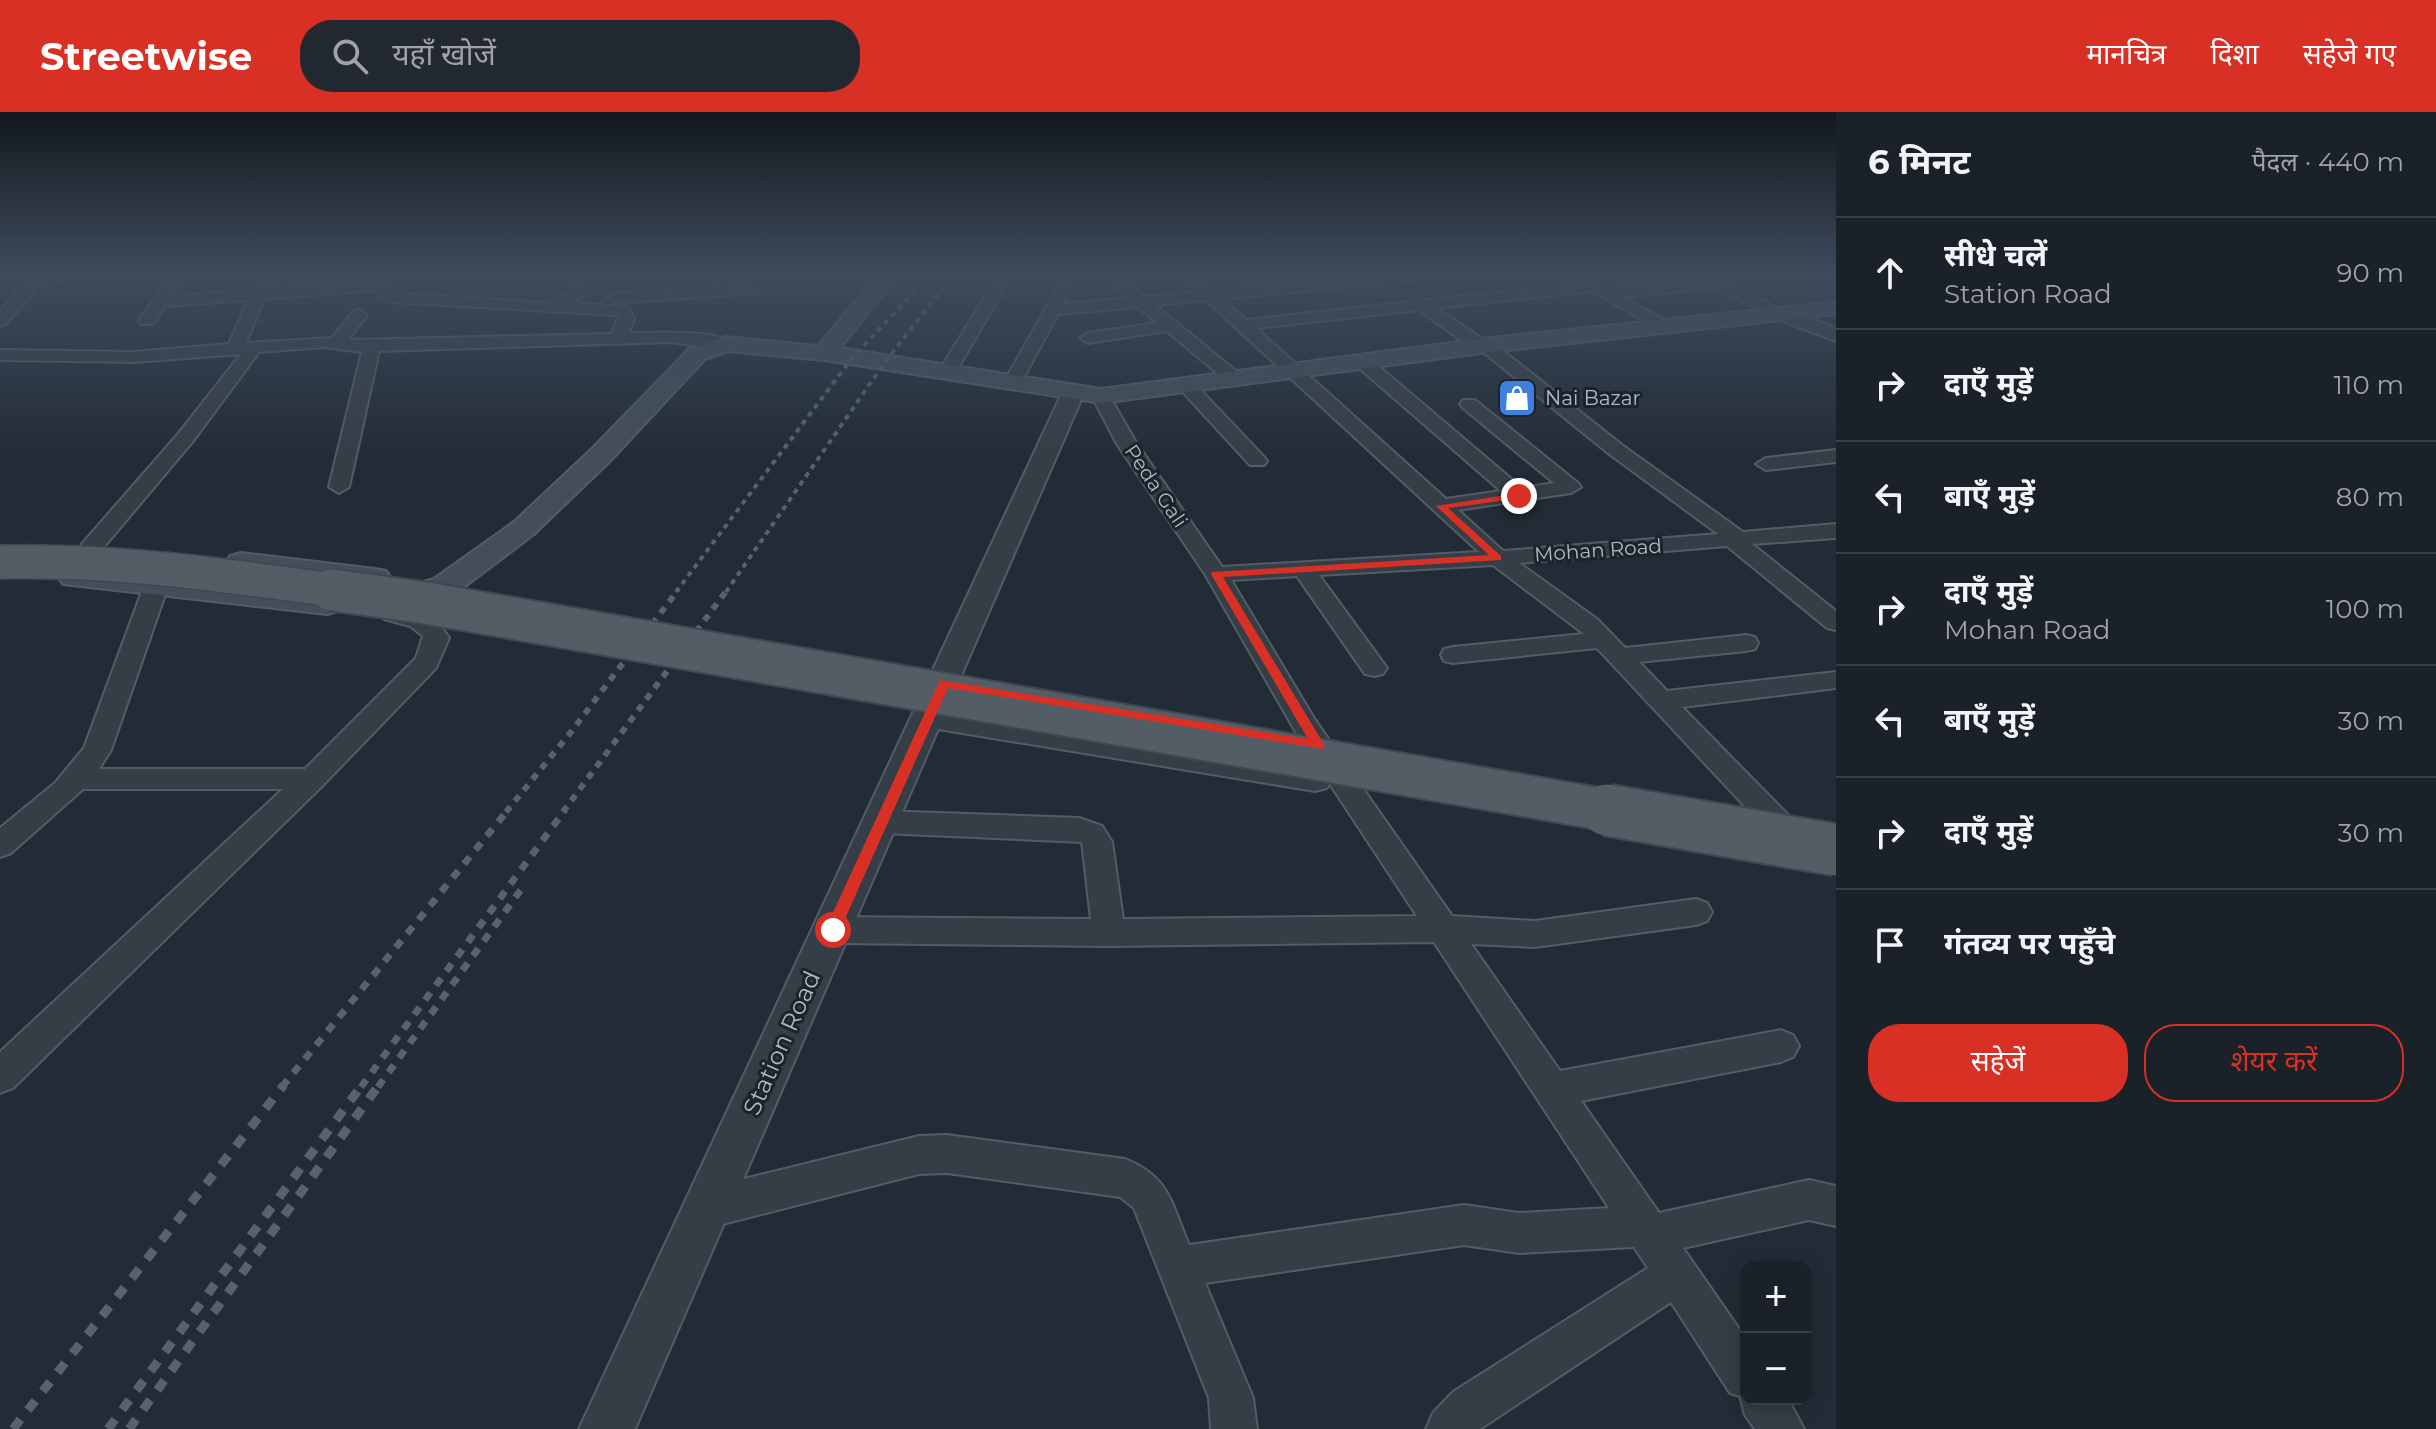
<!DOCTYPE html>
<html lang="hi">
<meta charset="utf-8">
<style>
:root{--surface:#1a2128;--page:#232930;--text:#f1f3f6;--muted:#9fa3a8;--line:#383e45;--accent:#d93025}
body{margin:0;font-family:Montserrat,"Noto Sans Devanagari",sans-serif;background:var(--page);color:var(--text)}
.controls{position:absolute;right:24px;bottom:24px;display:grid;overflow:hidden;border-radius:16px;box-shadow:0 4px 20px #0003}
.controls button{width:72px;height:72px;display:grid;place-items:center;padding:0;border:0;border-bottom:2px solid var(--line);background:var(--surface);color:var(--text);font:40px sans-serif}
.stop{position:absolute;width:24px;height:24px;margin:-18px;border:6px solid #d93025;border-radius:50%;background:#fff}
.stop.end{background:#d93025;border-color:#fff;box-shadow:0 2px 8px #0008}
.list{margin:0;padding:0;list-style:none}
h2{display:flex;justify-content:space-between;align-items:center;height:104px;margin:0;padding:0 32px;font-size:34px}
h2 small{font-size:26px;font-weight:400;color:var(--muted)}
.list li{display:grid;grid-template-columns:52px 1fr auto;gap:24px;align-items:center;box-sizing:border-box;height:112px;padding:0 32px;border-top:2px solid var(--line)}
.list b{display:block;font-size:30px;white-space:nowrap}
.list p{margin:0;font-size:26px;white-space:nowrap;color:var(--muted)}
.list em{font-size:26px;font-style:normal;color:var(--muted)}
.actions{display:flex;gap:16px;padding:24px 32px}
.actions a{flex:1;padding:18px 0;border:2px solid var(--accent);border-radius:32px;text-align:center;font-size:28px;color:var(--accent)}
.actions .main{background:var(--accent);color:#fff}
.icon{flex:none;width:44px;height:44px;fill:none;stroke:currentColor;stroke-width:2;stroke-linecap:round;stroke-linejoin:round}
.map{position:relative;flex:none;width:1836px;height:1317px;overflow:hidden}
header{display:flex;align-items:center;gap:48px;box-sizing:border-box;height:112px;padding:0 40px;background:var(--accent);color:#fff}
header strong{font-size:38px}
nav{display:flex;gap:44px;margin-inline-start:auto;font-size:28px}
.search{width:560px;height:72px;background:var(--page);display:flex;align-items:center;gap:20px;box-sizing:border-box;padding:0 28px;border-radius:32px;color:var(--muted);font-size:30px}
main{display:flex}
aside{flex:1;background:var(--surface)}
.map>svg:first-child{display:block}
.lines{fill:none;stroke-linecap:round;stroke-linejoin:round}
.minor-casing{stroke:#535c64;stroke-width:4}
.tertiary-casing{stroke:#535c64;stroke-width:4}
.secondary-casing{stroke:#535c64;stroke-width:4}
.minor{fill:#353e46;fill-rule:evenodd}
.tertiary{fill:#353e46;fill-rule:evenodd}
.secondary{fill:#444e59;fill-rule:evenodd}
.rail-far3{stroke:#58626d;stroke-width:4;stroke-dasharray:5 5;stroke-linecap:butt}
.rail-far2{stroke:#58626d;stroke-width:6;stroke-dasharray:7 7;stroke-linecap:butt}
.rail-far1{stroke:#58626d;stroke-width:7;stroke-dasharray:9 9;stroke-linecap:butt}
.rail{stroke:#58626d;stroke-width:9;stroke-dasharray:12 12;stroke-linecap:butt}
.primary-bridge-far2-casing{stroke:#3f4750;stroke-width:36;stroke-linecap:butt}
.primary-bridge-far1-casing{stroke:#3f4750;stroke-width:45;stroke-linecap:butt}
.primary-bridge-casing{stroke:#3f4750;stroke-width:55;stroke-linecap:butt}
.primary-bridge-far2{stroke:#535d66;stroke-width:33}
.primary-bridge-far1{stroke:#535d66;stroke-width:41}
.primary-bridge{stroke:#535d66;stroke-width:51}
.route{fill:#d93025}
.labels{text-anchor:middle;stroke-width:6;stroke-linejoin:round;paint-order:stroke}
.far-poi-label{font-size:20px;fill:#b0b9c3;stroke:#1b232b;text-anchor:start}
.far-street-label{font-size:20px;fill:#b0b9c3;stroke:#1b232b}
.street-label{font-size:24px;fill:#b0b9c3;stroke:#1b232b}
</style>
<header>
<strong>Streetwise</strong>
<div class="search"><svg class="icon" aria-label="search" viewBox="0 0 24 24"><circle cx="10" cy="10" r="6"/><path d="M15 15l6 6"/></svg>यहाँ खोजें</div>
<nav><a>मानचित्र</a><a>दिशा</a><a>सहेजे गए</a></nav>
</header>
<main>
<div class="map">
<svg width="1836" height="1317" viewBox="0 0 1836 1317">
<rect width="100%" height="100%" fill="#222c36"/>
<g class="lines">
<g class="minor-casing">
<g id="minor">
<polygon points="33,162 77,162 75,165 40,173 6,212 0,214 0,199"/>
<path d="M172 162H187L172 184 253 178 262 168 267 166 275 171 270 177 376 169 377 162H391V179L395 181 547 191 569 180 577 162H591L580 186 570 191 628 195 634 206 629 221C652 221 718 217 734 232L726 237 670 230 379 239 349 375 339 381 329 375 362 240 325 235 259 240 193 329 98 442H82L79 437 82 432 179 321 241 242 134 250 0 248V238L134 240 229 232 248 188 165 194 153 212H141L139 209ZM375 178 378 184 392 190 616 203 618 206 612 222 348 228 367 203 359 198 353 200 332 226 246 231 264 187Z"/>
<polygon points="999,162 1013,162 954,263 942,263 939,259"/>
<path d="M1065 162H1079L1063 192 1128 186 1101 162H1117L1145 185 1197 180 1180 162H1196L1214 178 1386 162H1440L1433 166 1223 187 1246 208 1409 190 1416 184 1425 188 1596 171V177L1591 179 1437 196 1485 229 1492 230 1622 333 1743 420 1836 412V426L1752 432 1836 499V518L1827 516 1727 434 1519 451 1597 507 1625 536 1746 523 1755 525 1758 531 1755 537 1746 539 1639 550 1667 579 1836 560V576L1682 595 1788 703 1793 711 1788 719 1778 722 1768 719 1597 536 1453 551 1444 549 1441 543 1444 537 1453 535 1584 522 1493 453 1319 463 1387 556 1383 562 1374 564 1365 562 1297 464 1231 468 1315 608 1452 804 1535 809 1696 787 1707 791 1712 800 1707 809 1696 813 1535 835 1471 832 1560 959 1781 918 1793 923 1799 934 1793 945 1781 950 1581 989 1659 1101 1809 1068 1836 1074V1114L1809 1108 1683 1136 1746 1227V1287H1788L1804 1317H1755L1745 1303 1740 1284 1730 1281 1671 1190 1480 1317H1426L1433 1301 1453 1280 1648 1156 1634 1135 1519 1141 1464 1133 1205 1171 1253 1286 1257 1317H1211L1209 1286 1134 1096 1120 1085 947 1061 919 1062 707 1116 693 1110 687 1096 693 1082 707 1076 919 1024 947 1023 1125 1047C1170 1065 1171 1091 1189 1133L1464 1093 1519 1101 1609 1096 1434 830 1109 834 833 831 822 827 817 818 822 809 833 805 1091 807 1082 730 882 721 872 718 867 710 872 702 882 699 1079 706 1102 714 1112 730 1123 807 1417 804 1297 622 1205 462 1117 332 1092 284 1101 279 1107 280 1137 332 1222 455 1479 440 1206 188 1155 193 1242 264 1245 268 1242 272H1230L1167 219 1088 231 1080 226 1088 221 1157 211 1138 195 1058 202 1019 274H1007L1004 270ZM1419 198 1475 238 1482 239 1608 341 1718 422 1503 439 1458 398 1571 381 1581 375 1578 371 1475 288H1463L1460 292 1463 296 1554 371 1522 376 1370 247H1358L1355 251 1358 255 1501 379 1446 387 1256 216Z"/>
<polygon points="1697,162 1711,162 1789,202 1787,205 1775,205 1715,176 1622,185 1671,212 1671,218 1665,220 1597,182 1605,177 1700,168"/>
<polygon points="752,173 760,178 757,181 616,191 608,186 616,181"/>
<polygon points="1187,269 1193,270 1264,345 1267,349 1264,353 1250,353 1181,278 1178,274"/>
<polygon points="1836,338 1836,350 1766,358 1756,352 1766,346"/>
<path d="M156 467 164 469 168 474 111 638 99 657H305L416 546 423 524 410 514 384 507 380 502 384 497C408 491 437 505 449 526L436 556 322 674 13 976 0 981V940L283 677H83L11 741 0 745V716L55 671 84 636 144 474 148 469Z"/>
</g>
</g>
<g class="tertiary-casing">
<g id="tertiary">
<polygon points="1781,196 1836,216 1836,229 1774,206 1771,202"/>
<polygon points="1073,274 1084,281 947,596 1315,655 1327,658 1332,667 1327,676 1315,679 938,617 635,1317 579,1317 1062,281"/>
</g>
</g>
<g class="secondary-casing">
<g id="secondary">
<polygon points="878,162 899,162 840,236 1101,277 1481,227 1836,190 1836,202 1481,241 1101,291 824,248 728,239 705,247 612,347 534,422 456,481 395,498 384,495 379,488 384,481 434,467 514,410 594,335 689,237 726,225 818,234"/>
<polygon points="241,441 375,457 386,459 391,466 386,473 375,475 230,456 226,450 230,444"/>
<polygon points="74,456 327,482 338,485 343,492 338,499 327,502 63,472 58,465 63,458"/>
</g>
</g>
<use href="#minor" class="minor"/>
<use href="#tertiary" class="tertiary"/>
<use href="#secondary" class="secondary"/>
<g class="rail-far3">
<polyline points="676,480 853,245 931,162"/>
<polyline points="726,480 885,250 954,162"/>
</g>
<g class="rail-far2">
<polyline points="506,700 571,620 678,478"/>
<polyline points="563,700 727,478"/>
</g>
<g class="rail-far1">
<polyline points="282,975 508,698"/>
<polyline points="361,975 565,698"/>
<polyline points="378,975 523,775"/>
</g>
<g class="rail">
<polyline points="13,1317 284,973"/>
<polyline points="108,1317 362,973"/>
<polyline points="129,1317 379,973"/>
</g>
<g class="primary-bridge-far2-casing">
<path id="primary-bridge-far2" d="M0 450C117 447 231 464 346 480"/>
</g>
<g class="primary-bridge-far1-casing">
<polyline id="primary-bridge-far1" points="332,478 426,491 1618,700"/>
</g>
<g class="primary-bridge-casing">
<polyline id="primary-bridge" points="1607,698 1836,738"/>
</g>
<use href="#primary-bridge-far2" class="primary-bridge-far2"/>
<use href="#primary-bridge-far1" class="primary-bridge-far1"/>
<use href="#primary-bridge" class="primary-bridge"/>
</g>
<linearGradient id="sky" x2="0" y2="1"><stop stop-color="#13181e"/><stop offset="0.47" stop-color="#3e4b5d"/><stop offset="1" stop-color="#3e4b5d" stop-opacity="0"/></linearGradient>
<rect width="1836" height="346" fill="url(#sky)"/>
<polygon class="route" points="1519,381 1523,386 1448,396 1501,444 1501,448 1223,465 1325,634 1323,637 948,576 840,818 838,823 827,823 825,818 940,568 1308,627 1211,462 1212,460 1489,443 1436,394"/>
<defs>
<g id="shop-square" transform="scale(2)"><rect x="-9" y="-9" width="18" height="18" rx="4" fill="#3f7fe0" stroke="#1b232b"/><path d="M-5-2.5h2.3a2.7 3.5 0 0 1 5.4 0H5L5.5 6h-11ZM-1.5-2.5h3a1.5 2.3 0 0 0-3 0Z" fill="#fff"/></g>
</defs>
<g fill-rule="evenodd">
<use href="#shop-square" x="1517" y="286"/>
</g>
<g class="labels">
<g class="far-poi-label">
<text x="1545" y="293">Nai Bazar</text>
</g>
<g class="far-street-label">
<text transform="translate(1156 374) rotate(56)" y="7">Peda Gali</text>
<text transform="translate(1598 438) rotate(-4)" y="7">Mohan Road</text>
</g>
<g class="street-label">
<text transform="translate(782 931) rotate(-66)" y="8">Station Road</text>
</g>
</g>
</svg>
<div class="controls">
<button>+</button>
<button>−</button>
</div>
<div class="stop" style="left:833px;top:818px"></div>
<div class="stop end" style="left:1519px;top:384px"></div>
</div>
<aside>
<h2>6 मिनट<small>पैदल · 440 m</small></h2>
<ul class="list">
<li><svg class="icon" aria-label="ahead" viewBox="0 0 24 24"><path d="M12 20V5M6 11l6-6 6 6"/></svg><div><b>सीधे चलें</b><p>Station Road</p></div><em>90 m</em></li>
<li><svg class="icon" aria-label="right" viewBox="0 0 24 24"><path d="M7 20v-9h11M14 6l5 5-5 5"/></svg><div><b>दाएँ मुड़ें</b></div><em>110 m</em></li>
<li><svg class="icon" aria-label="left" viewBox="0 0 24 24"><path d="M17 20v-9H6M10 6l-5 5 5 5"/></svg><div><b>बाएँ मुड़ें</b></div><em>80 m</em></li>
<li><svg class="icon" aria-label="right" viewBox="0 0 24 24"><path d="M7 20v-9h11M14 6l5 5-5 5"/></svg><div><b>दाएँ मुड़ें</b><p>Mohan Road</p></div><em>100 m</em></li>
<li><svg class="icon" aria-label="left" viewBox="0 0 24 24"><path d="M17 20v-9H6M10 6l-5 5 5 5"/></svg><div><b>बाएँ मुड़ें</b></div><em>30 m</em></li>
<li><svg class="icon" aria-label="right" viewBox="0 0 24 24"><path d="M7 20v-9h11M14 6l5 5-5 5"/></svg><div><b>दाएँ मुड़ें</b></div><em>30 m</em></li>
<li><svg class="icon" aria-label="arrive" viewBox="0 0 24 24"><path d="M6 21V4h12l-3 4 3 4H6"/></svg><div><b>गंतव्य पर पहुँचे</b></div></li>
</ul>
<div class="actions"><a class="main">सहेजें</a><a>शेयर करें</a></div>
</aside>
</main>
